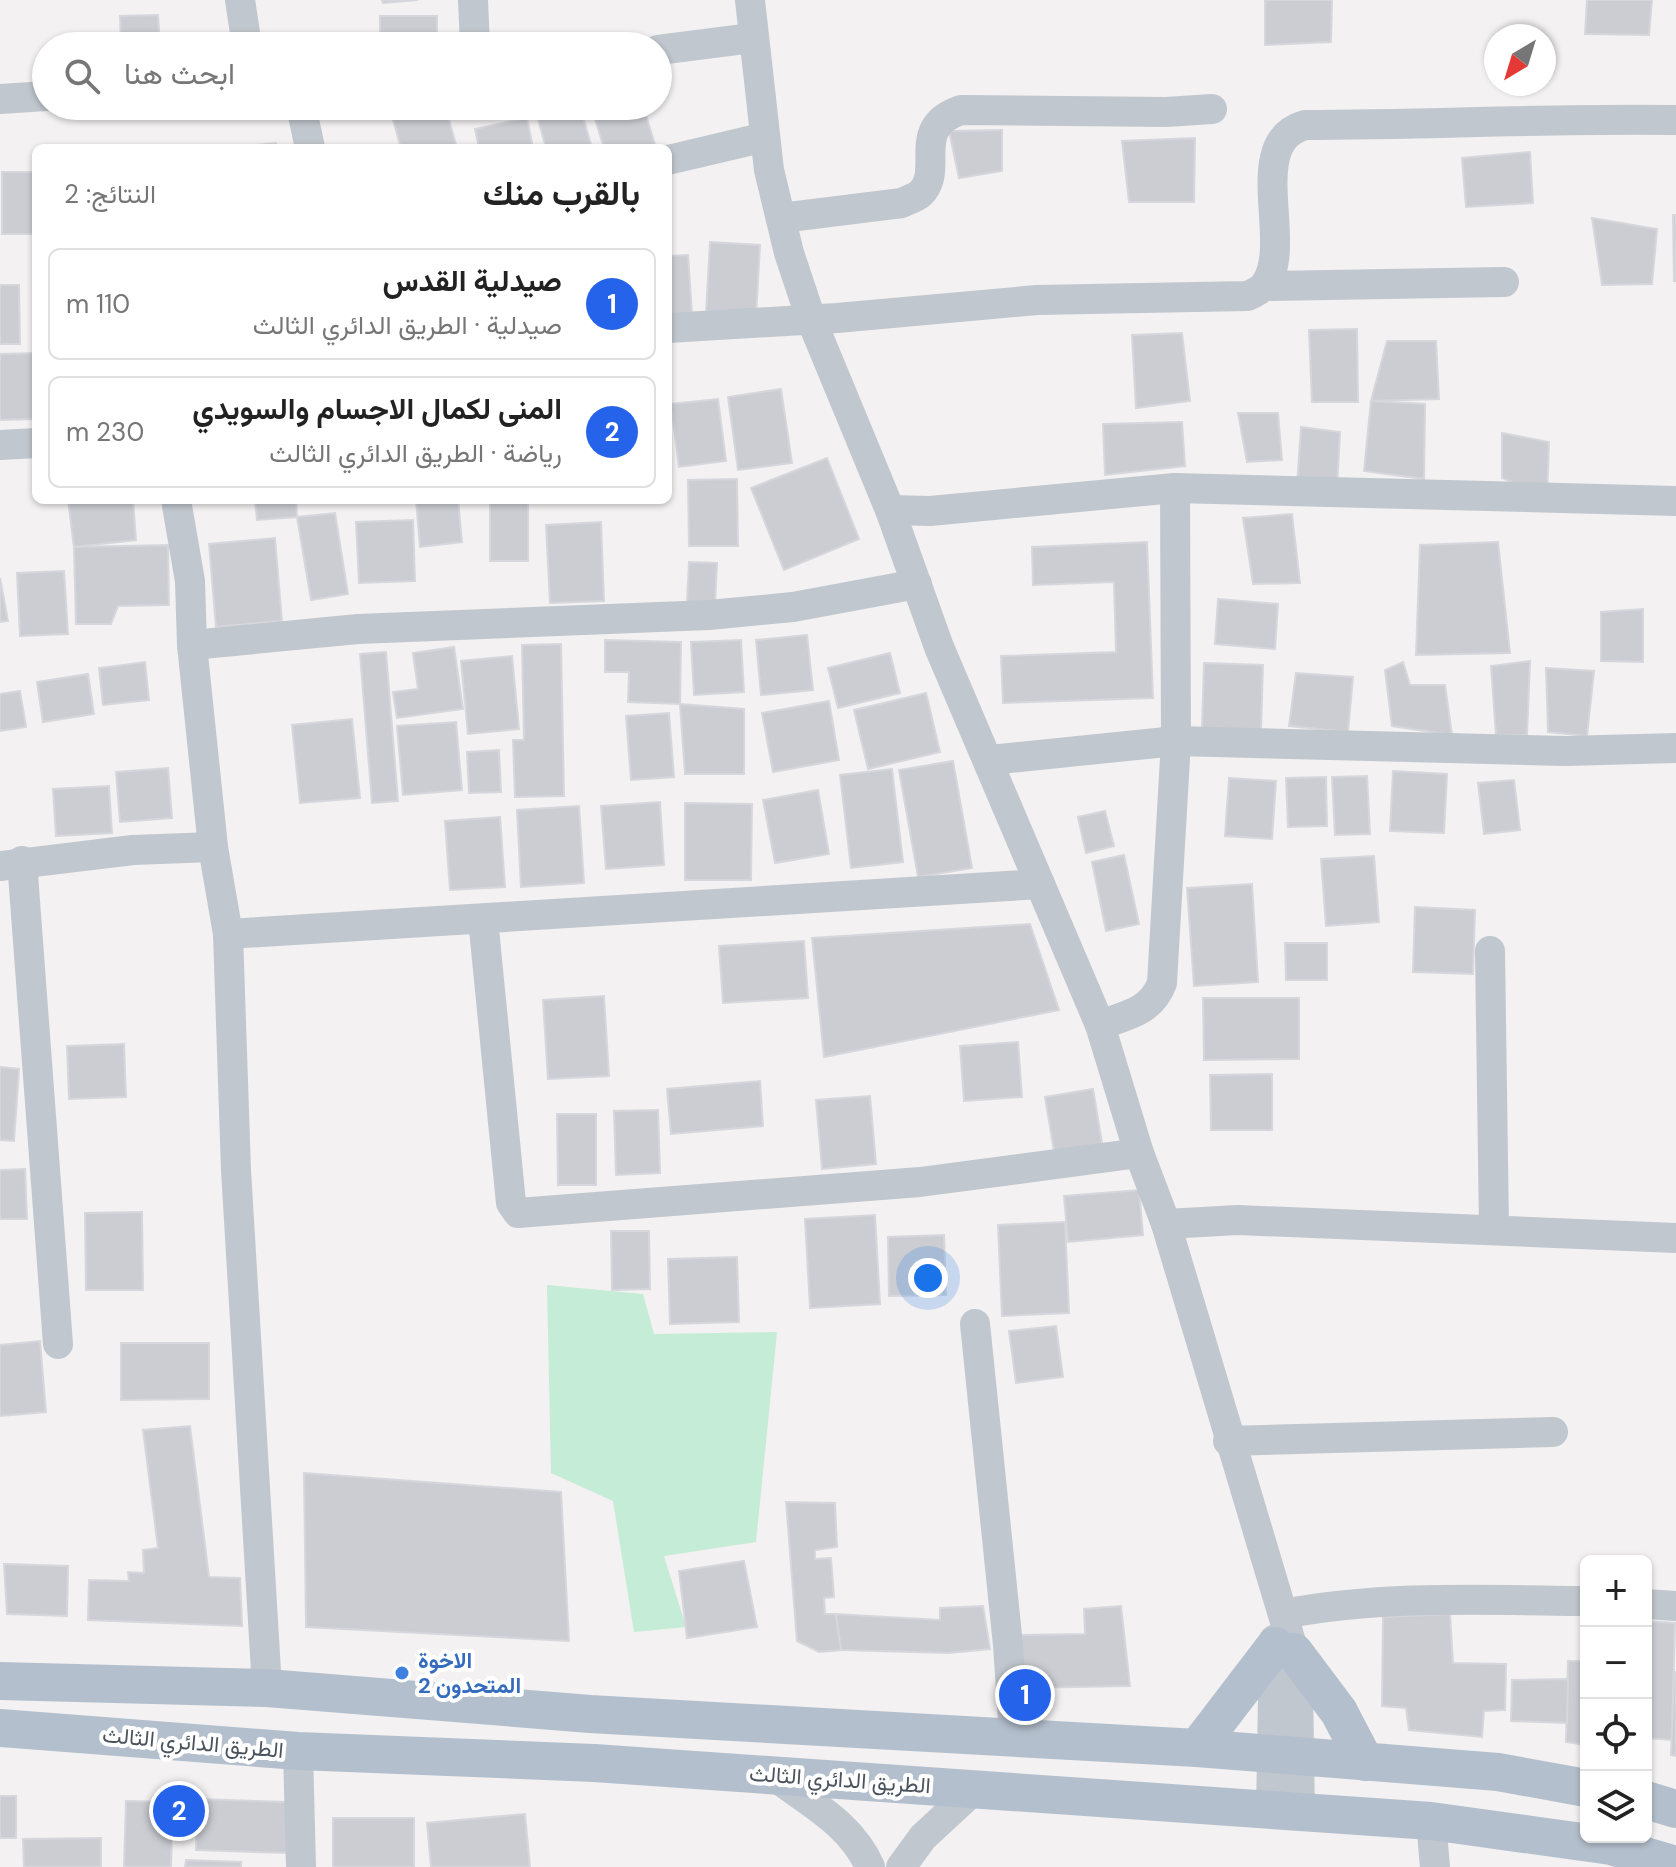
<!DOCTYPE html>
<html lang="ar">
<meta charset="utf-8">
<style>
:root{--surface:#fff;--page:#f2f2f2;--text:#222;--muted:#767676;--line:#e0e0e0;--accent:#2563eb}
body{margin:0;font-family:"DM Sans",Vazirmatn,sans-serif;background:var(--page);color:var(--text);direction:rtl}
.controls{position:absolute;right:24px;bottom:24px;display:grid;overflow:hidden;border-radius:12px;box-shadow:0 2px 6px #0004}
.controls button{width:72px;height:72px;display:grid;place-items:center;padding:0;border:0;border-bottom:2px solid var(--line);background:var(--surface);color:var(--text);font:40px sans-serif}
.compass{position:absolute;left:1484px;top:24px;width:72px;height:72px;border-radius:50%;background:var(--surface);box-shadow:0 2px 6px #0004;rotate:218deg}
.you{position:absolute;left:928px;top:1278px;width:28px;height:28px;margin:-20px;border:6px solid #fff;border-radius:50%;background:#1a73e8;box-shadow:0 0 0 12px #1a73e833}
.badge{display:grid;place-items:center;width:52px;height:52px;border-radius:50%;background:var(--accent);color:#fff;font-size:26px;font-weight:700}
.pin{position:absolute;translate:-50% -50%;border:4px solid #fff;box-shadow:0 2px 8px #0006}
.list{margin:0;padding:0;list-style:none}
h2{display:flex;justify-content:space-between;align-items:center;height:104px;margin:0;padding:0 32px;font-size:34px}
h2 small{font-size:26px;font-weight:400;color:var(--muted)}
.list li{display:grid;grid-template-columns:52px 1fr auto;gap:24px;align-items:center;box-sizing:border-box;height:112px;margin:0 16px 16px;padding:0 16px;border:2px solid var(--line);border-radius:12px}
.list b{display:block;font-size:30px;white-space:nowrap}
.list p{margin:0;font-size:26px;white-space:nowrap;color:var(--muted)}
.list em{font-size:26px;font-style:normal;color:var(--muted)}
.icon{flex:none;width:44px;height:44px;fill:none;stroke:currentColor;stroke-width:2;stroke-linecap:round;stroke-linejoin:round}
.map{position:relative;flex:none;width:1676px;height:1867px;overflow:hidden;direction:ltr}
.search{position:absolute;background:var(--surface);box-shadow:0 2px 6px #0004;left:32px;top:32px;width:640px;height:88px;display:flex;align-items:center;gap:20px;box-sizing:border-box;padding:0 28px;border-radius:44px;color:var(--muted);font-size:30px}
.panel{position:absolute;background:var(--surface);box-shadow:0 2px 6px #0004;left:32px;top:144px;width:640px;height:360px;border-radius:12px;direction:rtl}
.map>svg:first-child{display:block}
.green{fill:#c5ecd6}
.building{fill:#cccdd3;stroke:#d6d7dc;stroke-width:2}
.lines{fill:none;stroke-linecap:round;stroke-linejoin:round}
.minor{stroke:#c1c7ce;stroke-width:30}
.major{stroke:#b4bfcd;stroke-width:38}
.shop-dot{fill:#3f7fe0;stroke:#fff;stroke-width:3}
.labels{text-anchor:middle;stroke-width:8;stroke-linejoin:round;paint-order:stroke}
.shop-label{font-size:22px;font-weight:bold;fill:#366cbe;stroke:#fff;text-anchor:start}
.street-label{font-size:22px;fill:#4b535d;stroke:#fff}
</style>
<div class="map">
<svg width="1676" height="1867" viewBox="0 0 1676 1867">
<rect width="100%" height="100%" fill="#f3f1f1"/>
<polygon class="green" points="547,1285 643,1294 654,1334 777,1332 756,1542 664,1556 686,1627 634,1632 613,1501 551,1473"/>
<g class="building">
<polygon points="382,0 418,0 383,3"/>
<polygon points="1265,0 1332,0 1331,42 1265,45"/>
<polygon points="1587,0 1652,0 1649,35 1585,34"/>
<polygon points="158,15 160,46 121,46 120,16"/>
<rect x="380" y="16" width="57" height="30"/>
<polygon points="389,106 445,106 457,148 401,148"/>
<polygon points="591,106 643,106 656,148 604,148"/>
<polygon points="580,107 592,148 546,148 538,119"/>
<polygon points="527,118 533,148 479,148 475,129"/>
<polygon points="1002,130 1002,171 959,178 949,131"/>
<polygon points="1195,138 1194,202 1129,202 1122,141"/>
<polygon points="276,143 277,148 227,148"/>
<polygon points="1530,152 1533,203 1466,207 1462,158"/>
<rect x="2" y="172" width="34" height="62"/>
<polygon points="1673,215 1676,215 1676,281 1674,281"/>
<polygon points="1592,218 1657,229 1652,284 1602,285"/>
<polygon points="710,242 760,245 756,316 706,313"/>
<polygon points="688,255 692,314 668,315 668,256"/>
<polygon points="0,285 19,285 20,344 0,344"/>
<polygon points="1357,329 1358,402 1312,402 1309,330"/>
<polygon points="1182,333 1190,401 1136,408 1132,335"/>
<polygon points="1387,341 1436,341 1439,399 1371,401"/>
<polygon points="36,353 36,419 0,420 0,354"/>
<polygon points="781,389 792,463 738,470 728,397"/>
<polygon points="718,399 726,461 679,467 671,404"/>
<polygon points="1371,401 1425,404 1424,479 1364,471"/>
<polygon points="1238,413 1278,413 1282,460 1247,462"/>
<polygon points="1182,422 1185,466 1105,475 1103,424"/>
<polygon points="1301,427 1340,432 1337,488 1297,486"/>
<polygon points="1502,433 1549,442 1547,496 1502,478"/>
<polygon points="827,458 859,539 784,570 751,488"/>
<polygon points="737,479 738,546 689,546 688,480"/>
<polygon points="68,500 133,500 136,540 74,547"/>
<polygon points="255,500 296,500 297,517 257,520"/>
<polygon points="416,500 458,500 462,542 420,547"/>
<rect x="490" y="502" width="38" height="59"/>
<polygon points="335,513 348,594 311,600 297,517"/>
<polygon points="1292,514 1300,583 1253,584 1243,518"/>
<polygon points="413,520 415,581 359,583 356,522"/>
<polygon points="601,522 604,601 550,603 546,525"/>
<polygon points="275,538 282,621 216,627 209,544"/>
<polygon points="1147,542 1153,698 1003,703 1001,656 1116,652 1114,582 1033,585 1032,547"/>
<polygon points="1498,542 1510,653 1416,655 1420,545"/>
<polygon points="168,545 169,605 118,606 111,624 76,624 74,547"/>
<polygon points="689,562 717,563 715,605 687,603"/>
<polygon points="64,571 68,634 20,636 17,573"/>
<polygon points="0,578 8,621 0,622"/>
<polygon points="1218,599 1278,604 1275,649 1215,644"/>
<polygon points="1643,609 1643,662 1601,661 1601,612"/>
<polygon points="807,635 813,690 761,695 756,640"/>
<polygon points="605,640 681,642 680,704 628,702 629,672 605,672"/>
<polygon points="741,640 744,692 694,695 691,642"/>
<polygon points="561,644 564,796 515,797 513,740 524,740 522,645"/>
<polygon points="454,647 463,709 397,718 393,692 418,689 413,653"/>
<polygon points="386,652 398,801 372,803 360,654"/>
<polygon points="890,653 900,693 838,708 828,668"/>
<polygon points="512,656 519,729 468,734 461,661"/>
<polygon points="1530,661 1527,735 1496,735 1491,666"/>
<polygon points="145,662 149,700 103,705 99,668"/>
<polygon points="1403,662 1410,685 1445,685 1452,735 1392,726 1385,670"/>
<polygon points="1204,663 1263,665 1261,731 1202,728"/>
<polygon points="1546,668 1594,671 1587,736 1548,732"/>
<polygon points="1296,673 1353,677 1348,732 1289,726"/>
<polygon points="88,674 94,714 43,722 37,682"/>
<polygon points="20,691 26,727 0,731 0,694"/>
<polygon points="926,693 940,752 868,769 854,710"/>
<polygon points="829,701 839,760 773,772 762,713"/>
<polygon points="680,704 744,709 744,774 685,774"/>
<polygon points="669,713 674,777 631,780 626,716"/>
<polygon points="352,719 360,798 300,803 292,725"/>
<polygon points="456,722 462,790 403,795 397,726"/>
<polygon points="499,750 501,792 469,793 467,752"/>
<polygon points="953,761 972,868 918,877 899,770"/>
<polygon points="168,768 172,818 120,822 116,772"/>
<polygon points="892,769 903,862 851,868 840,775"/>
<polygon points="1393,771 1447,774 1444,833 1390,831"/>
<polygon points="1367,776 1370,834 1335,835 1332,777"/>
<polygon points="1326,777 1327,826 1288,827 1286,778"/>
<polygon points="1229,778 1276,781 1272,839 1225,836"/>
<polygon points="1514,780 1520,830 1484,834 1478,783"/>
<polygon points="109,786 112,833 56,836 53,789"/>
<polygon points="818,790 829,854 775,863 763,800"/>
<polygon points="660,802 664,865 606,869 601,806"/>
<polygon points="685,803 752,804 751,880 685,880"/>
<polygon points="579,806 584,883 521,887 517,810"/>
<polygon points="1105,811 1114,846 1086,853 1078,817"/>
<polygon points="500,817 505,887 450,890 445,821"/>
<polygon points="1124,855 1139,924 1106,931 1092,862"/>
<polygon points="1374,856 1379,922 1326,926 1321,859"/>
<polygon points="1252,884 1258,982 1194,986 1187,888"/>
<polygon points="1415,907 1475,910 1473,974 1413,972"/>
<polygon points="1030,924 1059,1010 824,1057 812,938"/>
<polygon points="804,941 808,998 723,1003 719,946"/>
<polygon points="1285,943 1327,943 1327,980 1286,980"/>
<polygon points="604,996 609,1076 548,1079 543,1000"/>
<polygon points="1203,998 1299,998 1299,1059 1204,1060"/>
<polygon points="1018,1042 1022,1097 964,1101 960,1046"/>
<polygon points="124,1044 126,1097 69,1099 67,1046"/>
<polygon points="0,1067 19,1069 14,1141 0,1140"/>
<polygon points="1272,1074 1272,1130 1211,1130 1210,1075"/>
<polygon points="760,1081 763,1126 671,1134 667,1089"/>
<polygon points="1093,1089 1103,1149 1055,1157 1045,1097"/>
<polygon points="870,1096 876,1164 822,1169 816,1100"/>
<polygon points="658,1110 660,1173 616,1175 614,1111"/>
<polygon points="557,1114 596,1114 596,1185 558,1185"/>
<polygon points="25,1169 27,1219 0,1219 0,1170"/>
<polygon points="1139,1190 1143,1235 1068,1242 1064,1196"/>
<polygon points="142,1212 143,1290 86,1290 85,1213"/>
<polygon points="875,1215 880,1304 810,1308 805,1219"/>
<polygon points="1065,1222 1069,1313 1002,1316 998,1225"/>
<polygon points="611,1231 649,1231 650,1289 612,1290"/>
<polygon points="944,1235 946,1295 889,1296 888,1237"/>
<polygon points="737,1257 739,1322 670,1324 668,1259"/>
<polygon points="1056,1326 1063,1377 1016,1383 1009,1331"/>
<polygon points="40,1341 46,1412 0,1416 0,1345"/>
<polygon points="121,1343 209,1343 209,1399 121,1400"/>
<polygon points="190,1426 209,1577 240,1578 242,1626 88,1620 89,1580 129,1581 128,1572 144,1573 143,1550 158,1548 143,1430"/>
<polygon points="304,1473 561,1492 569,1641 306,1627"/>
<polygon points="786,1502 835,1503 837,1547 815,1550 815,1559 831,1558 834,1597 824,1598 825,1614 836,1614 841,1650 819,1652 797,1641"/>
<polygon points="744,1561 757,1627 687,1638 679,1571"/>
<polygon points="4,1564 68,1566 67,1616 7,1614"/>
<polygon points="983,1606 990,1649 948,1653 841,1650 836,1614 940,1620 940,1608"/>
<polygon points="1121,1606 1130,1686 1023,1688 1021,1635 1085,1634 1084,1609"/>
<polygon points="1450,1614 1453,1663 1506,1664 1505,1710 1484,1711 1482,1737 1409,1730 1406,1708 1382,1706 1383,1617"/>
<polygon points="1646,1621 1675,1623 1672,1740 1646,1738"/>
<polygon points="1568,1661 1586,1661 1586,1745 1566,1742"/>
<polygon points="1674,1672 1676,1672 1676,1756 1671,1755"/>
<polygon points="1568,1679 1567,1723 1511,1721 1512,1680"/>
<rect x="0" y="1796" width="16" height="42"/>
<polygon points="197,1799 288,1802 287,1853 196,1850"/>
<polygon points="126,1801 173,1802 171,1867 124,1867"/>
<polygon points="525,1814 530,1867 431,1867 427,1823"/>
<rect x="333" y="1818" width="81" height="49"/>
<polygon points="101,1838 101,1867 24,1867 23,1839"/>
<polygon points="186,1860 241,1862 241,1867 185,1867"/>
</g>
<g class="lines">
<g class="minor">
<polyline points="240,0 247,46"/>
<polyline points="473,0 475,46"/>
<polyline points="750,0 769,170 789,253 811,319 890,510 939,647 1100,1025 1139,1153 1166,1224 1294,1652 1298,1685 1300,1813"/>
<polyline points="658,50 752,38"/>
<polyline points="0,99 46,96"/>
<polyline points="301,106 310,148"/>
<polyline points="668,160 765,137"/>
<path d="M781 218 902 203C907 200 915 198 920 194 946 170 908 128 961 110L1166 112 1212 109"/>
<polyline points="1264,286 1504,282"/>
<path d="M668 328 837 318 1037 300 1248 296C1253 293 1261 290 1264 286 1296 246 1242 143 1305 125 1429 125 1552 118 1676 120"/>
<polyline points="0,445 36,443"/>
<polyline points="176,500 190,581 192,645 213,847 228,934 236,1170 267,1688"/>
<polyline points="890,510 930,511 1175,488 1676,501"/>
<polyline points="192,645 358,629 709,615 793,607 917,584"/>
<polyline points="990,760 1176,741 1566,751 1676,748"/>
<polyline points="22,861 58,1344"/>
<polyline points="0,866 133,850 213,847"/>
<polyline points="483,919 511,1203 518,1213 920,1182 1139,1153"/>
<polyline points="228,934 1040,884"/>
<polyline points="1490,951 1494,1228"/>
<path d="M1100 1025C1127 1015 1151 1012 1162 983L1176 741 1175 488"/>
<polyline points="1166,1224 1238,1220 1676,1238"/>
<polyline points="975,1324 1008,1645 1014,1736"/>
<polyline points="1228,1441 1553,1432"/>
<polyline points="1646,1604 1676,1606"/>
<path d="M1284 1614C1384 1595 1484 1600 1586 1601"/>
<polyline points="298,1751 301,1867"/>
<path d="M773 1775C809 1803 851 1823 870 1867"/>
<polyline points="1271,1812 1274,1640"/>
<polyline points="1431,1821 1435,1867"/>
<polyline points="901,1867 923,1837 976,1788"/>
</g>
<g class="major">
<polyline points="1294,1652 1339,1712 1365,1762"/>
<polyline points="0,1681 267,1688 590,1714 1197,1748 1498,1772 1586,1788"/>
<polyline points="0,1728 298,1751 594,1763 1431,1821 1611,1846 1676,1865"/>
<polyline points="1197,1748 1275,1646"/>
<polyline points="1646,1800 1676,1809"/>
</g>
</g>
<circle class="shop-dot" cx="402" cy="1673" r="8"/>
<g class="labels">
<g class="shop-label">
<text x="418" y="1668">الاخوة<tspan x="418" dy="25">المتحدون 2</tspan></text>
</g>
<g class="street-label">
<text transform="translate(193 1742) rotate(5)" y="8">الطريق الدائري الثالث</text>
<text transform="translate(840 1779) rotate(4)" y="8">الطريق الدائري الثالث</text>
</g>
</g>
</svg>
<div class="controls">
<button>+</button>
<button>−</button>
<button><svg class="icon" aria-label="locate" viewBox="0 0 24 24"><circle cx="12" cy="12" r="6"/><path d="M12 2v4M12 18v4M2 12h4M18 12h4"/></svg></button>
<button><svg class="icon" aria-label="layers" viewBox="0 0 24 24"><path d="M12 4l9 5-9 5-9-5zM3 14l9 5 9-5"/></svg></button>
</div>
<svg class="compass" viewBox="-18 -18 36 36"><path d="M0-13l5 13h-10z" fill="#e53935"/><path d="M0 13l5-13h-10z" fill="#767676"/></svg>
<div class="you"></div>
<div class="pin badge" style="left:1025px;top:1695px">1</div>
<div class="pin badge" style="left:179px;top:1811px">2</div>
<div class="search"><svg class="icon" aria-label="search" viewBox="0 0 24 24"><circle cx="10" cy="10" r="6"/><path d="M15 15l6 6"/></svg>ابحث هنا</div>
<section class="panel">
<h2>بالقرب منك<small>النتائج: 2</small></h2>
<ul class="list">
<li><span class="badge">1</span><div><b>صيدلية القدس</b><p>صيدلية · الطريق الدائري الثالث</p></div><em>110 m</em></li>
<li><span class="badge">2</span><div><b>المنى لكمال الاجسام والسويدي</b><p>رياضة · الطريق الدائري الثالث</p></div><em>230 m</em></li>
</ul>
</section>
</div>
